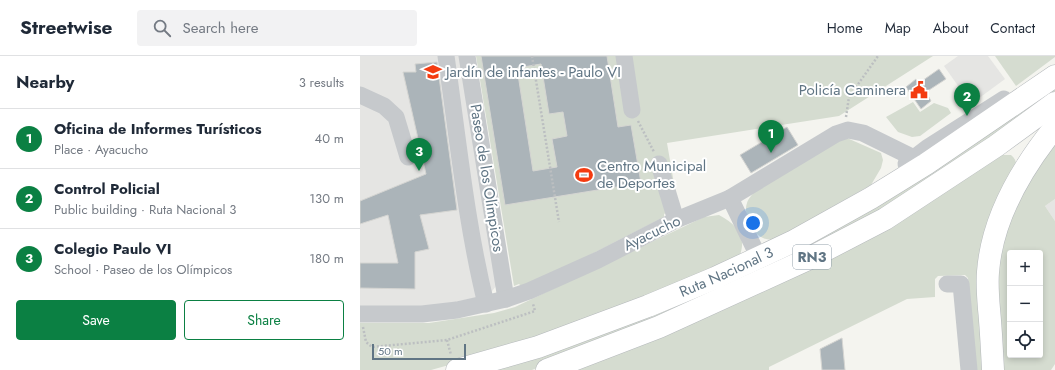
<!DOCTYPE html>
<meta charset="utf-8">
<style>
:root{--surface:#fff;--page:#f2f2f3;--text:#1f2937;--muted:#747a83;--line:#e0e1e3;--accent:#0b8043}
body{margin:0;font-family:Jost,sans-serif;background:var(--page);color:var(--text)}
.controls{position:absolute;right:12px;bottom:12px;display:grid;overflow:hidden;border-radius:4px;box-shadow:0 2px 6px #0003}
.controls button{width:36px;height:36px;display:grid;place-items:center;padding:0;border:0;border-bottom:1px solid var(--line);background:var(--surface);color:var(--text);font:20px sans-serif}
.scale{position:absolute;left:12px;bottom:10px;width:94px;box-sizing:border-box;padding-left:4px;border:2px solid #607584;border-top:0;font-size:11px;line-height:14px;white-space:nowrap;color:#607584;-webkit-text-stroke:3px #fff;paint-order:stroke}
.you{position:absolute;left:393px;top:167px;width:14px;height:14px;margin:-10px;border:3px solid #fff;border-radius:50%;background:#1a73e8;box-shadow:0 0 0 6px #1a73e833}
.badge{display:grid;place-items:center;width:26px;height:26px;border-radius:50%;background:var(--accent);color:#fff;font-size:13px;font-weight:700}
.pin{position:absolute;translate:-50% -33px;filter:drop-shadow(0 1px 2px #0008)}
.pin::after{content:'';position:absolute;top:21px;width:14px;height:12px;background:inherit;clip-path:polygon(0 0,100% 0,50% 100%)}
.list{margin:0;padding:0;list-style:none}
h2{display:flex;justify-content:space-between;align-items:center;height:52px;margin:0;padding:0 16px;font-size:17px}
h2 small{font-size:13px;font-weight:400;color:var(--muted)}
.list li{display:grid;grid-template-columns:26px 1fr auto;gap:12px;align-items:center;box-sizing:border-box;height:60px;padding:0 16px;border-top:1px solid var(--line)}
.list b{display:block;font-size:15px;white-space:nowrap}
.list p{margin:0;font-size:13px;white-space:nowrap;color:var(--muted)}
.list em{font-size:13px;font-style:normal;color:var(--muted)}
.actions{display:flex;gap:8px;padding:12px 16px}
.actions a{flex:1;padding:9px 0;border:1px solid var(--accent);border-radius:4px;text-align:center;font-size:14px;color:var(--accent)}
.actions .main{background:var(--accent);color:#fff}
.icon{flex:none;width:22px;height:22px;fill:none;stroke:currentColor;stroke-width:2;stroke-linecap:round;stroke-linejoin:round}
.map{position:relative;flex:none;width:695px;height:314px;overflow:hidden}
header{display:flex;align-items:center;gap:24px;box-sizing:border-box;height:56px;padding:0 20px;background:var(--surface);border-bottom:1px solid var(--line)}
header strong{font-size:19px}
nav{display:flex;gap:22px;margin-inline-start:auto;font-size:14px}
.search{width:280px;height:36px;background:var(--page);display:flex;align-items:center;gap:10px;box-sizing:border-box;padding:0 14px;border-radius:4px;color:var(--muted);font-size:15px}
main{display:flex}
aside{flex:1;background:var(--surface)}
.map>svg:first-child{display:block}
.built{fill:#e5e5e3}
.green{fill:#d5dcd0;fill-rule:evenodd}
.building{fill:#abb4b9;stroke:#d5d5d2;fill-rule:evenodd}
.lines{fill:none;stroke-linecap:round;stroke-linejoin:round}
.highway-casing{stroke:#b5b9bc;stroke-width:23}
.path{stroke:#bcbfc1;stroke-width:2.5;stroke-dasharray:2 2;stroke-linecap:butt}
.minor{stroke:#c6c9cc;stroke-width:17}
.highway{stroke:#fff;stroke-width:22}
.labels{text-anchor:middle;stroke-width:4;stroke-linejoin:round;paint-order:stroke}
.shield{fill:#fff;stroke:#909ea9;stroke-width:1}
.shield-label{font-size:14px;font-weight:bold;fill:#607584}
.poi-label{font-size:15px;fill:#607584;stroke:#fff;text-anchor:start}
.street-label{font-size:15px;fill:#607584;stroke:#fff}
</style>
<header>
<strong>Streetwise</strong>
<div class="search"><svg class="icon" aria-label="search" viewBox="0 0 24 24"><circle cx="10" cy="10" r="6"/><path d="M15 15l6 6"/></svg>Search here</div>
<nav><a>Home</a><a>Map</a><a>About</a><a>Contact</a></nav>
</header>
<main>
<aside>
<h2>Nearby<small>3 results</small></h2>
<ul class="list">
<li><span class="badge">1</span><div><b>Oficina de Informes Turísticos</b><p>Place · Ayacucho</p></div><em>40 m</em></li>
<li><span class="badge">2</span><div><b>Control Policial</b><p>Public building · Ruta Nacional 3</p></div><em>130 m</em></li>
<li><span class="badge">3</span><div><b>Colegio Paulo VI</b><p>School · Paseo de los Olímpicos</p></div><em>180 m</em></li>
</ul>
<div class="actions"><a class="main">Save</a><a>Share</a></div>
</aside>
<div class="map">
<svg width="695" height="314" viewBox="0 0 695 314">
<rect width="100%" height="100%" fill="#f4f4ef"/>
<g class="built">
<polygon points="0,0 100,0 136,230 129,239 61,253 0,254"/>
<polygon points="598,0 628,0 645,23 611,48 584,10"/>
<polygon points="695,143 695,165 685,150"/>
</g>
<g class="green">
<polygon points="116,0 573,0 479,60 307,87 318,151 304,158 304,161 169,230 161,230 159,228 154,230"/>
<polygon points="635,0 695,0 695,1 656,30"/>
<polygon points="695,31 695,35 628,83 518,155 442,196 363,233 172,314 124,314 291,261"/>
<polygon points="553,46 560,56 574,47 588,52 591,57 560,80 552,81 538,76 526,61"/>
<path d="M487 82 521 97 523 104 521 112 511 129 416 183C411 184 406 184 401 181 391 175 383 158 387 147 388 143 392 139 394 136L478 83Z"/>
<path d="M695 86V143L685 150 695 165V308L691 314H643L636 216 650 163 663 132ZM650 197H680V299H650Z"/>
<path d="M642 99H651C661 108 654 113 648 124L623 314H615L608 222 605 219 578 220 575 223V241L547 243 409 311V314H203L532 171Z"/>
<path d="M359 159C379 170 388 182 378 204L175 285 71 314H0V267H69L134 257 155 251 344 161Z"/>
</g>
<g class="building">
<path d="M121 0H247L258 71 271 69 281 127 145 149ZM181 8 189 58 203 56 207 80 192 83 197 111 173 115 157 12Z"/>
<polygon points="77,6 97,154 60,159 69,193 55,196 55,233 0,232 0,207 38,207 28,159 0,168 0,145 66,118 43,16 56,16 55,8"/>
<polygon points="579,13 586,23 566,36 571,45 561,53 546,31 556,23 559,27"/>
<polygon points="427,71 438,89 391,117 380,99"/>
<polygon points="482,282 485,314 462,314 460,293"/>
</g>
<g class="lines">
<g class="highway-casing">
<g id="highway">
<path id="s1" d="M97 314 178 291 288 250 355 222 432 186 511 142 566 108 695 20"/>
<polyline points="187,314 299,271 446,204 525,163 636,90 695,47"/>
<path d="M633 314C632 294 631 273 629 253 628 241 627 228 628 216 632 162 661 113 695 71"/>
</g>
</g>
<g class="path">
<polyline points="172,0 199,166"/>
<polyline points="486,61 489,41 518,0"/>
<polyline points="278,65 294,96"/>
<polyline points="3,271 6,286 12,291 87,284 175,255 173,248"/>
<polyline points="87,284 91,299"/>
</g>
<g class="minor">
<path d="M86 0C98 83 106 167 126 248"/>
<polyline points="107,0 146,243"/>
<polyline points="264,0 272,54"/>
<polyline points="0,39 24,50 36,61 48,101"/>
<polyline points="299,108 316,164"/>
<polyline points="546,108 567,92 644,43"/>
<polyline points="370,142 399,202"/>
<polyline points="587,228 601,228 609,314"/>
<polyline points="0,258 62,258 97,254 146,243 169,235 238,204 316,164 370,142 476,78 488,74 503,77 566,108"/>
</g>
<use href="#highway" class="highway"/>
</g>
<defs>
<g id="school-bare" transform="scale(1.38)"><path d="M0-5L7-2L0 1L-7-2ZM-4 1L0 2.5L4 1V4Q0 6-4 4Z" fill="#f43b10" stroke="#fff" stroke-width="2.5" paint-order="stroke"/></g>
<g id="civic-bare" transform="scale(1.38)"><path d="M-.6-6.5H3V-4.5H.6V-3L4-1V1h2V6H-6V1h2V-1L-.6-3ZM-1.2 2.5V6h2.4V2.5Z" fill="#f43b10" stroke="#fff" stroke-width="2.5" paint-order="stroke"/></g>
<g id="stadium-bare" transform="scale(1.38)"><path d="M0-5a6.5 5 0 1 0 0 10a6.5 5 0 1 0 0-10ZM-3.5-1.8h7v3.6h-7Z" fill="#f43b10" stroke="#fff" stroke-width="2.5" paint-order="stroke"/></g>
</defs>
<g fill-rule="evenodd">
<use href="#school-bare" x="73" y="16"/>
<use href="#civic-bare" x="559" y="34"/>
<use href="#stadium-bare" x="224" y="119"/>
</g>
<g class="labels">
<rect class="shield" x="433" y="189" width="38" height="24" rx="3"/>
<g class="shield-label">
<text x="452" y="206">RN3</text>
</g>
<g class="poi-label">
<text x="86" y="21">Jardín de infantes - Paulo VI</text>
<text x="546" y="39" text-anchor="end">Policía Caminera</text>
<text x="237" y="115">Centro Municipal<tspan x="237" dy="17">de Deportes</tspan></text>
</g>
<g class="street-label">
<text transform="translate(127 122) rotate(81)" y="5">Paseo de los Olímpicos</text>
<text transform="translate(292 177) rotate(-26)" y="5">Ayacucho</text>
<text dy="5" stroke="none"><textPath href="#s1" startOffset="287">Ruta Nacional 3</textPath></text>
</g>
</g>
</svg>
<div class="controls">
<button>+</button>
<button>−</button>
<button><svg class="icon" aria-label="locate" viewBox="0 0 24 24"><circle cx="12" cy="12" r="6"/><path d="M12 2v4M12 18v4M2 12h4M18 12h4"/></svg></button>
</div>
<div class="scale">50 m</div>
<div class="you"></div>
<div class="pin badge" style="left:411px;top:97px">1</div>
<div class="pin badge" style="left:607px;top:60px">2</div>
<div class="pin badge" style="left:59px;top:115px">3</div>
</div>
</main>
